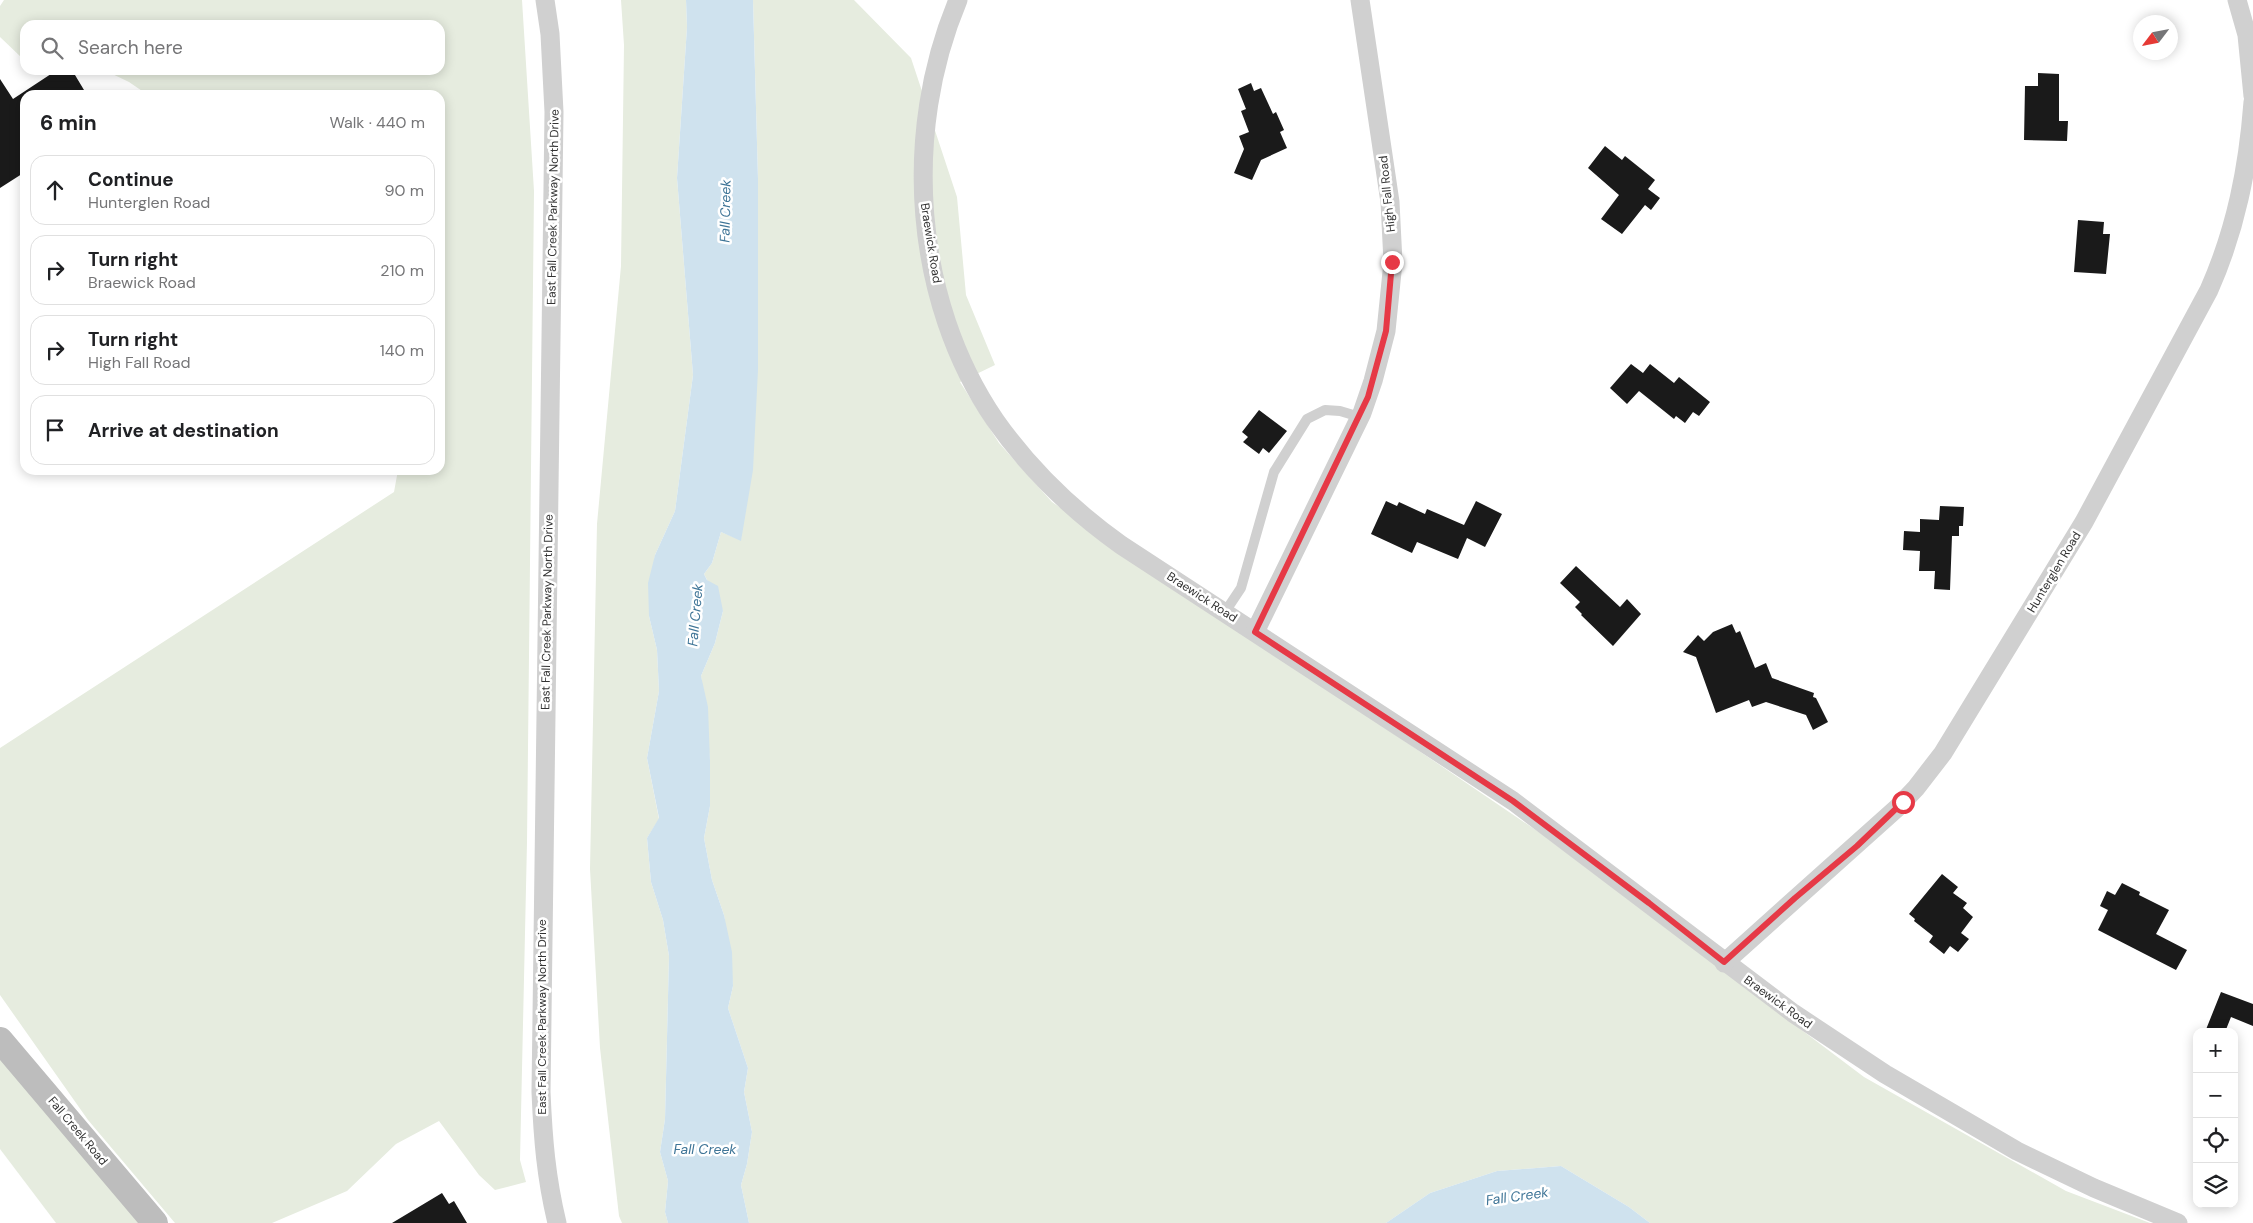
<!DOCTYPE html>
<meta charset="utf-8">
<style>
:root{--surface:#fff;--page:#f2f2f2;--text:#202124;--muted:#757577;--line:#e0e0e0}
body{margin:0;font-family:"DM Sans",sans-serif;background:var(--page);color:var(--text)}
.controls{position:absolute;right:15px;bottom:15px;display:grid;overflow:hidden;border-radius:10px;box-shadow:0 2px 12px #0003}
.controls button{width:45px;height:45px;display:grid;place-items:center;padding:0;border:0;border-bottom:1px solid var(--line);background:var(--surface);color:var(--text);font:25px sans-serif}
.compass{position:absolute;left:2133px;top:15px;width:45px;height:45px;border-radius:50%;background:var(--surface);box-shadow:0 2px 12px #0003;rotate:238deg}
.stop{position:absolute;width:15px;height:15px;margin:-11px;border:4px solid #e63946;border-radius:50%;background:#fff}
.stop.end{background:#e63946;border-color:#fff;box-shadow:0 1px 5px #0008}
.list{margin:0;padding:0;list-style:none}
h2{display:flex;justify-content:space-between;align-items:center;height:65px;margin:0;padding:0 20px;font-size:21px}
h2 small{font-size:16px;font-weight:400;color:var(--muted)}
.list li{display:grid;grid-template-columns:32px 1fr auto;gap:15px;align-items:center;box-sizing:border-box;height:70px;margin:0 10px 10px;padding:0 10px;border:1px solid var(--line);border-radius:15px}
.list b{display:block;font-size:19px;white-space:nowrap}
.list p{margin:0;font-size:16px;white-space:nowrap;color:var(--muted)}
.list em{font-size:16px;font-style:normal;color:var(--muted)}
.icon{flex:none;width:28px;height:28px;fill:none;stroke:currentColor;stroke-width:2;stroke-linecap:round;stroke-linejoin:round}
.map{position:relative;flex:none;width:2253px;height:1223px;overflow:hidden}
.search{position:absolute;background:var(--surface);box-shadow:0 2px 12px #0003;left:20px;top:20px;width:425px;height:55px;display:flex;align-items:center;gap:12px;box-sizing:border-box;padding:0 18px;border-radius:15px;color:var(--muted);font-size:19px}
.panel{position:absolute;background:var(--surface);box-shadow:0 2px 12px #0003;left:20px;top:90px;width:425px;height:385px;border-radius:15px}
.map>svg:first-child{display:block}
.green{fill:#e6ecdf}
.water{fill:#cfe2ee}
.building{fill:#1a1a1a}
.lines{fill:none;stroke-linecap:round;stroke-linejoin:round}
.service{stroke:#d0d0d0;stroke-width:10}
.minor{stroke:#d0d0d0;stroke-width:19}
.secondary{stroke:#bdbdbd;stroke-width:26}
.route{stroke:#e63946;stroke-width:6}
.labels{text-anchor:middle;stroke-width:5;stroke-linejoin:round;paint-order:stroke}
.street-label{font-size:12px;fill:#333;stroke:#fff}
.water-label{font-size:14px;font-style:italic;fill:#3f7597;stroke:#fff}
</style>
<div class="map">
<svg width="2253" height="1223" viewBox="0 0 2253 1223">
<rect width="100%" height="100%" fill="#fff"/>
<g class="green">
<polygon points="4,0 522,0 534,191 527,842 520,1160 526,1182 495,1190 479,1175 439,1121 396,1144 347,1191 272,1223 175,1223 88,1120 0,995 0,748 394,492 398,470 440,470 440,95 148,95 129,82 104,70 440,70 440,25 25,25 25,58 22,58 0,37 0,6"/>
<polygon points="621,0 686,0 687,27 677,178 693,375 675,511 655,555 649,616 657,650 659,691 647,758 659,819 647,838 651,882 663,920 669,956 665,1119 660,1152 668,1181 665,1212 668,1223 622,1223 619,1216 600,1048 590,869 597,524 621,266 624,45"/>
<polygon points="753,0 854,0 911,58 957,197 966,295 995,365 960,382 999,443 1052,502 1543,835 1864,1077 2066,1191 2150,1223 1650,1223 1629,1207 1561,1166 1497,1171 1430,1193 1386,1223 749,1223 741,1185 747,1164 752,1132 744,1092 748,1068 728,1008 733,986 724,915 712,880 704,838 710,806 710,761 701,676 715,643 723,611 704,574 712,563 721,532 741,540 758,179"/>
<polygon points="0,1057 142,1223 56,1223 0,1149"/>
</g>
<g class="water">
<polygon points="686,0 753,0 758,179 758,370 753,470 741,541 721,532 712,563 704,574 707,580 718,586 723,611 715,643 701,676 708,707 710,761 710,806 704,838 712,880 724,915 732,952 733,986 728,1008 748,1068 744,1092 752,1132 747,1164 741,1185 749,1223 668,1223 665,1212 668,1181 660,1152 665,1119 669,956 663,920 651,882 647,838 659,818 647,758 659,691 657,650 649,616 648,583 655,555 675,511 693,375 677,178 687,27"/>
<polygon points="1561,1166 1629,1207 1650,1223 1386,1223 1430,1193 1497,1171"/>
</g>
<g class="building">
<polygon points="57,70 72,70 87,95 25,95 25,172 0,188 0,79 13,99"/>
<polygon points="2038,73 2059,74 2059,121 2068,121 2067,141 2024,140 2025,86 2038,86"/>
<polygon points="1251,83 1254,91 1261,88 1273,114 1276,112 1284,130 1280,132 1287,148 1261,160 1252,180 1234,173 1244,149 1239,136 1249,132 1241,111 1246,109 1238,89"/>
<polygon points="1605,146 1622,160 1625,156 1655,180 1648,189 1660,198 1651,210 1645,205 1622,234 1601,219 1619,195 1588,168"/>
<polygon points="2078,220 2104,222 2103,234 2110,234 2106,274 2074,272"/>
<polygon points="1631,364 1643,373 1650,364 1674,383 1679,377 1710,402 1699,416 1693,412 1685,423 1676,416 1674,419 1639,391 1627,404 1610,388"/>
<polygon points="1259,410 1287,431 1269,453 1263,448 1259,454 1243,442 1248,437 1242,432"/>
<polygon points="1386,501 1397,506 1399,502 1425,514 1427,509 1464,525 1476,501 1502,514 1485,547 1467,538 1458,559 1417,542 1412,553 1371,534"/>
<polygon points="1940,506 1964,507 1963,526 1959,526 1959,536 1952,536 1950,590 1934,589 1935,571 1919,571 1920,551 1903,550 1904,531 1920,532 1920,519 1939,520"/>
<polygon points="1576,566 1620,607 1627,599 1641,614 1613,646 1581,615 1582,614 1575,607 1580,602 1560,583"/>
<polygon points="1732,624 1736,633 1740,631 1755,668 1766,663 1772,678 1814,693 1813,697 1816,698 1828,722 1813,730 1806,715 1766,702 1752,707 1749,700 1716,713 1696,657 1683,652 1698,635 1704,641 1713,632"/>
<polygon points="1942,874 1958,887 1953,893 1967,903 1963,908 1973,917 1961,933 1969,939 1958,952 1950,946 1944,954 1929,942 1933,936 1914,921 1915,919 1909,914"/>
<polygon points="2122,883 2140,892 2139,895 2169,910 2156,934 2187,950 2176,970 2098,930 2108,910 2100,906 2107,891 2115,895"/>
<polygon points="2221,992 2253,1004 2253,1026 2231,1017 2225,1032 2205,1032"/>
<polygon points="442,1193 449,1204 454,1201 467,1223 392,1223"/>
</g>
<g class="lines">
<polyline class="service" points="1225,612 1241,588 1274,472 1307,419 1325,410 1340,411 1360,417"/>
<g class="minor">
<path d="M545 0 550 34 554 112 541 1092C543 1139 546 1177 557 1223"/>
<path d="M958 0C902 133 913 300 995 420 1030 470 1072 510 1121 545L1513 801 1793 1013 1885 1074 2017 1151 2094 1188 2178 1223"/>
<polyline points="2237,0 2247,35 2253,96"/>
<polyline points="1255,632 1362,413 1373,381 1386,331 1393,262 1390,202 1360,0"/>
<path d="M1724 963 1897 808 1916 788 1943 753 2084 522 2209 290C2236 229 2248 168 2253 102"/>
</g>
<polyline class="secondary" points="0,1040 155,1223"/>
</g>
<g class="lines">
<polyline class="route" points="1392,262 1386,331 1368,397 1255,632 1513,801 1649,903 1724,962 1795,898 1857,846 1903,802"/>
</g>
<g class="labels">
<g class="street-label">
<text transform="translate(1387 194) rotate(-96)" y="4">High Fall Road</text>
<text transform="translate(553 207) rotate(-89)" y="4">East Fall Creek Parkway North Drive</text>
<text transform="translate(931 243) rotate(81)" y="4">Braewick Road</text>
<text transform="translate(2054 572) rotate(-59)" y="4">Hunterglen Road</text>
<text transform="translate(1202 597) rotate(33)" y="4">Braewick Road</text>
<text transform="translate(547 612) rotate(-89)" y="4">East Fall Creek Parkway North Drive</text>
<text transform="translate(1778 1002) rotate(36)" y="4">Braewick Road</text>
<text transform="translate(542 1017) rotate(-90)" y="4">East Fall Creek Parkway North Drive</text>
<text transform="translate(78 1131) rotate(50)" y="4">Fall Creek Road</text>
</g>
<g class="water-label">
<text transform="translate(725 211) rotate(-89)" y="5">Fall Creek</text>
<text transform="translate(695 615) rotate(-85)" y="5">Fall Creek</text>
<text x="705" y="1154">Fall Creek</text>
<text transform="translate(1517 1196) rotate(-8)" y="5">Fall Creek</text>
</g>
</g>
</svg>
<div class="controls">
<button>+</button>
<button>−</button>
<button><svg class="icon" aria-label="locate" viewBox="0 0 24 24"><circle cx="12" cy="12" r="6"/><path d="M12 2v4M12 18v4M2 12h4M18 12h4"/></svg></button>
<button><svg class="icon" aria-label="layers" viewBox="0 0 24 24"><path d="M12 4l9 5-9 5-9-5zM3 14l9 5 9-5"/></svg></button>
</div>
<svg class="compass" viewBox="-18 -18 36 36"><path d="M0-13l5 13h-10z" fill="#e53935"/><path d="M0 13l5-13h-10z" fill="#757577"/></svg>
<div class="stop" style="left:1903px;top:802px"></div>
<div class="stop end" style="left:1392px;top:262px"></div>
<div class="search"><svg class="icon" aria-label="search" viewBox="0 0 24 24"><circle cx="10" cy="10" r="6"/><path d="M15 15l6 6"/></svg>Search here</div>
<section class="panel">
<h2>6 min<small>Walk · 440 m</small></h2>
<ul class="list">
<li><svg class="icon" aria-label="ahead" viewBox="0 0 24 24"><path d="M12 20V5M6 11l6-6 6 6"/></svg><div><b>Continue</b><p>Hunterglen Road</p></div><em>90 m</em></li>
<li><svg class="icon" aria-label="right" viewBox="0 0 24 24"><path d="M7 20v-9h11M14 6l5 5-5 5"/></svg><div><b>Turn right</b><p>Braewick Road</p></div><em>210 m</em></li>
<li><svg class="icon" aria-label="right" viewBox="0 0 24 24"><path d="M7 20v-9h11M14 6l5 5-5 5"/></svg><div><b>Turn right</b><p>High Fall Road</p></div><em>140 m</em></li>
<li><svg class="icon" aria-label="arrive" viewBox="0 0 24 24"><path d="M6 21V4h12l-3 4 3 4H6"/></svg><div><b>Arrive at destination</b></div></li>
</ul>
</section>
</div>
